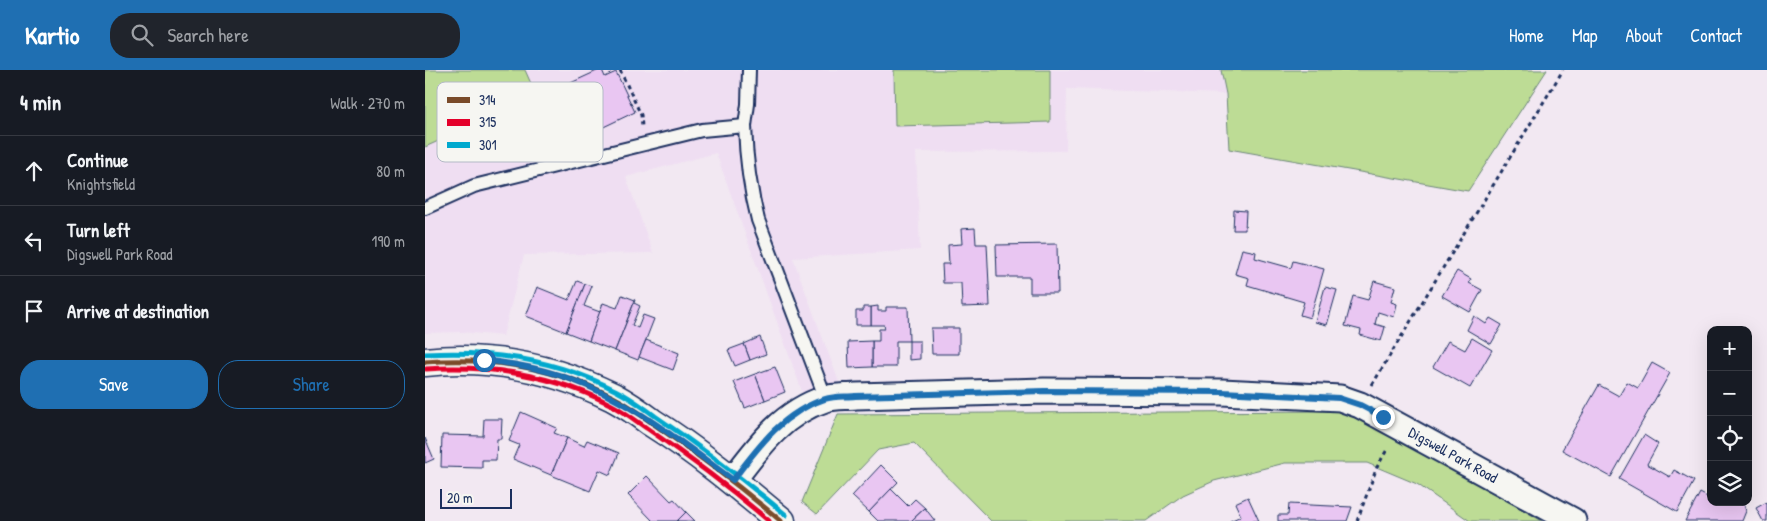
<!DOCTYPE html>
<meta charset="utf-8">
<style>
:root{--surface:#171b24;--page:#20242c;--text:#f1f3f6;--muted:#9ea1a6;--line:#363941;--accent:#1f6fb2}
body{margin:0;font-family:"Patrick Hand",sans-serif;background:var(--page);color:var(--text)}
.controls{position:absolute;right:15px;bottom:15px;display:grid;overflow:hidden;border-radius:10px;box-shadow:0 5px 20px #0002}
.controls button{width:45px;height:45px;display:grid;place-items:center;padding:0;border:0;border-bottom:1px solid var(--line);background:var(--surface);color:var(--text);font:25px sans-serif}
.scale{position:absolute;left:15px;bottom:12px;width:72px;box-sizing:border-box;padding-left:5px;border:2px solid #1b2f5e;border-top:0;font-size:14px;line-height:18px;white-space:nowrap;color:#1b2f5e;-webkit-text-stroke:4px #f6f6f2;paint-order:stroke}
.stop{position:absolute;width:15px;height:15px;margin:-11px;border:4px solid #1f6fb2;border-radius:50%;background:#fff}
.stop.end{background:#1f6fb2;border-color:#fff;box-shadow:0 1px 5px #0008}
.list{margin:0;padding:0;list-style:none}
h2{display:flex;justify-content:space-between;align-items:center;height:65px;margin:0;padding:0 20px;font-size:21px}
h2 small{font-size:16px;font-weight:400;color:var(--muted)}
.list li{display:grid;grid-template-columns:32px 1fr auto;gap:15px;align-items:center;box-sizing:border-box;height:70px;padding:0 20px;border-top:1px solid var(--line)}
.list b{display:block;font-size:19px;white-space:nowrap}
.list p{margin:0;font-size:16px;white-space:nowrap;color:var(--muted)}
.list em{font-size:16px;font-style:normal;color:var(--muted)}
.actions{display:flex;gap:10px;padding:15px 20px}
.actions a{flex:1;padding:11px 0;border:1px solid var(--accent);border-radius:20px;text-align:center;font-size:18px;color:var(--accent)}
.actions .main{background:var(--accent);color:#fff}
.icon{flex:none;width:28px;height:28px;fill:none;stroke:currentColor;stroke-width:2;stroke-linecap:round;stroke-linejoin:round}
.map{position:relative;flex:none;width:1342px;height:451px;overflow:hidden}
header{display:flex;align-items:center;gap:30px;box-sizing:border-box;height:70px;padding:0 25px;background:var(--accent);color:#fff}
header strong{font-size:24px}
nav{display:flex;gap:28px;margin-inline-start:auto;font-size:18px}
.search{width:350px;height:45px;background:var(--page);display:flex;align-items:center;gap:12px;box-sizing:border-box;padding:0 18px;border-radius:20px;color:var(--muted);font-size:19px}
main{display:flex}
aside{flex:1;background:var(--surface)}
.map>svg:first-child{display:block}
.built{fill:#efdef2}
.green{fill:#bddc95;stroke:#6c867a}
.building{fill:#e9c6f2;stroke:#1b2f5e}
.lines{fill:none;stroke-linecap:round;stroke-linejoin:round}
.service-casing{stroke:#1b2f5e;stroke-width:16}
.minor-casing{stroke:#1b2f5e;stroke-width:29}
.tertiary-casing{stroke:#1b2f5e;stroke-width:31}
.path{stroke:#1b2f5e;stroke-width:3;stroke-dasharray:4 4;stroke-linecap:butt}
.service{stroke:#f6f6f2;stroke-width:12}
.minor{stroke:#f6f6f2;stroke-width:25}
.tertiary{stroke:#f6f6f2;stroke-width:28}
.bus-1-casing{stroke:#f6f6f2;stroke-width:9}
.bus-2-casing{stroke:#f6f6f2;stroke-width:9}
.bus-3-casing{stroke:#f6f6f2;stroke-width:9}
.bus-1{stroke:#7a4b2a;stroke-width:5}
.bus-2{stroke:#e4002b;stroke-width:5}
.bus-3{stroke:#00a9ce;stroke-width:5}
.route{stroke:#1f6fb2;stroke-width:6}
.labels{text-anchor:middle;stroke-width:5;stroke-linejoin:round;paint-order:stroke}
.street-label{font-size:15px;fill:#1b2f5e;stroke:#f6f6f2}
.key{fill:#f6f6f2;stroke:#b4bac6;stroke-width:1}
.key-label{font-size:14px;fill:#1b2f5e}
</style>
<header>
<strong>Kartio</strong>
<div class="search"><svg class="icon" aria-label="search" viewBox="0 0 24 24"><circle cx="10" cy="10" r="6"/><path d="M15 15l6 6"/></svg>Search here</div>
<nav><a>Home</a><a>Map</a><a>About</a><a>Contact</a></nav>
</header>
<main>
<aside>
<h2>4 min<small>Walk · 270 m</small></h2>
<ul class="list">
<li><svg class="icon" aria-label="ahead" viewBox="0 0 24 24"><path d="M12 20V5M6 11l6-6 6 6"/></svg><div><b>Continue</b><p>Knightsfield</p></div><em>80 m</em></li>
<li><svg class="icon" aria-label="left" viewBox="0 0 24 24"><path d="M17 20v-9H6M10 6l-5 5 5 5"/></svg><div><b>Turn left</b><p>Digswell Park Road</p></div><em>190 m</em></li>
<li><svg class="icon" aria-label="arrive" viewBox="0 0 24 24"><path d="M6 21V4h12l-3 4 3 4H6"/></svg><div><b>Arrive at destination</b></div></li>
</ul>
<div class="actions"><a class="main">Save</a><a>Share</a></div>
</aside>
<div class="map">
<svg width="1342" height="451" viewBox="0 0 1342 451">
<rect width="100%" height="100%" fill="#f2e8f2"/>
<filter id="ink" filterUnits="userSpaceOnUse"><feTurbulence type="fractalNoise" baseFrequency=".02" numOctaves="2"/><feDisplacementMap in="SourceGraphic" scale="10" xChannelSelector="R" yChannelSelector="G"/><feConvolveMatrix kernelMatrix="1 2 1 2 8 2 1 2 1" color-interpolation-filters="sRGB"/></filter>
<g filter="url(#ink)">
<polygon class="built" points="0,0 1122,0 1043,121 804,79 801,24 642,19 641,81 491,82 495,180 368,188 414,312 378,324 291,83 201,107 228,183 99,185 78,266 36,262 0,263"/>
<g class="green">
<polygon points="0,0 100,0 112,27 0,77"/>
<polygon points="469,0 625,0 625,52 470,56"/>
<polygon points="796,0 1122,0 1043,121 804,79 801,24"/>
<polygon points="911,341 938,348 1117,451 1045,451 992,414 942,393 860,393 789,411 758,425 721,451 566,451 489,373 453,380 392,444 377,432 413,344"/>
</g>
<g class="building">
<polygon points="174,0 177,0 180,7 191,2 210,42 147,72 124,23"/>
<polygon points="809,140 821,141 820,160 808,160"/>
<polygon points="550,158 551,174 562,174 565,236 537,237 536,213 518,213 517,194 524,194 523,175 537,174 536,159"/>
<polygon points="632,174 633,223 605,223 605,207 572,207 571,175"/>
<polygon points="817,179 831,182 830,188 866,198 868,191 899,199 885,248 875,245 879,232 822,215 824,208 810,204"/>
<polygon points="1032,201 1046,209 1044,213 1057,220 1045,242 1017,226"/>
<polygon points="152,211 160,214 141,262 101,246 112,217 144,230"/>
<polygon points="949,211 970,217 966,232 972,234 969,247 953,242 950,254 960,257 956,271 935,265 936,260 920,256 928,226 943,230"/>
<polygon points="160,214 167,216 159,236 175,242 164,271 141,262"/>
<polygon points="900,217 912,220 902,255 890,252"/>
<polygon points="197,225 210,230 190,281 164,271 178,233 192,238"/>
<polygon points="209,233 215,236 207,255 213,258 218,245 229,249 213,290 190,281"/>
<polygon points="453,236 453,241 461,241 461,237 483,237 484,271 471,271 471,297 447,297 447,271 454,271 454,259 460,259 459,255 446,255 446,237"/>
<polygon points="438,237 446,237 446,255 431,255 431,241 438,241"/>
<polygon points="1049,246 1061,254 1065,248 1077,255 1066,274 1042,260"/>
<polygon points="506,258 534,258 534,284 507,284"/>
<polygon points="335,267 341,284 325,290 319,274"/>
<polygon points="1047,268 1067,280 1045,318 1008,297 1023,271 1040,280"/>
<polygon points="221,270 254,283 248,300 214,287"/>
<polygon points="447,271 447,297 424,298 423,272"/>
<polygon points="484,271 495,271 495,289 484,290"/>
<polygon points="319,274 325,290 310,296 303,280"/>
<polygon points="1227,293 1245,303 1186,407 1137,380 1174,315 1194,326 1202,312 1213,318"/>
<polygon points="350,297 360,322 340,330 330,304"/>
<polygon points="330,304 340,330 320,338 309,312"/>
<polygon points="96,342 132,358 129,363 142,368 126,405 88,389 94,375 84,371"/>
<polygon points="59,349 77,349 76,369 72,369 71,390 57,390 57,398 16,397 17,365 58,366"/>
<polygon points="1219,365 1233,374 1222,394 1245,407 1249,400 1269,411 1252,442 1194,409"/>
<polygon points="0,368 9,389 0,393"/>
<polygon points="142,368 159,376 162,370 194,383 185,405 174,400 165,421 126,405"/>
<polygon points="456,395 473,412 444,442 427,426"/>
<polygon points="222,406 246,431 249,429 261,442 252,451 226,451 227,450 203,425"/>
<polygon points="466,419 483,436 490,429 500,438 486,451 453,451 444,442"/>
<polygon points="1275,423 1286,429 1286,432 1295,434 1296,432 1318,432 1321,441 1317,451 1260,451"/>
<polygon points="823,427 834,451 805,451 816,446 810,433"/>
<polygon points="1342,432 1342,451 1338,451 1331,438"/>
<polygon points="864,434 927,437 922,451 853,451 853,445 863,445"/>
<polygon points="500,438 510,451 486,451"/>
<polygon points="261,442 270,451 252,451"/>
</g>
<g class="lines">
<g class="service-casing">
<g id="service">
<polyline points="320,56 323,34 324,0"/>
<path d="M0 138 49 116 277 60 320 56C321 89 325 119 333 150L401 329"/>
</g>
</g>
<g class="minor-casing">
<path id="minor" d="M308 410C333 377 358 342 400 329 409 326 421 327 431 326L619 321 797 322 915 328 935 335 1148 451"/>
</g>
<g class="tertiary-casing">
<path id="tertiary" d="M0 292C65 285 129 298 188 327 201 334 214 343 226 352 272 381 314 416 356 451"/>
</g>
<g class="path">
<polyline points="195,0 216,45 217,57"/>
<polyline points="947,315 1138,0"/>
<polyline points="932,451 952,397 963,378"/>
</g>
<use href="#service" class="service"/>
<use href="#minor" class="minor"/>
<use href="#tertiary" class="tertiary"/>
<g class="bus-1-casing">
<path id="bus-1" d="M0 292C65 287 129 297 188 327 202 334 214 343 226 352 271 383 314 416 356 451"/>
</g>
<g class="bus-2-casing">
<path id="bus-2" d="M1 299C64 295 128 305 185 334 199 341 211 351 223 359 265 388 305 418 344 451"/>
</g>
<g class="bus-3-casing">
<path id="bus-3" d="M0 284C66 280 133 290 192 321 206 328 218 337 230 346 276 377 319 410 361 445"/>
</g>
<use href="#bus-1" class="bus-1"/>
<use href="#bus-2" class="bus-2"/>
<use href="#bus-3" class="bus-3"/>
</g>
</g>
<g class="lines" filter="url(#ink)">
<path class="route" d="M59 290C88 294 117 298 145 309 206 331 256 372 308 410 333 377 358 342 400 329 409 326 421 327 430 326L619 321 797 322 914 328 935 335 958 347"/>
</g>
<g class="labels">
<g class="street-label">
<text transform="translate(1028 385) rotate(29)" y="5">Digswell Park Road</text>
</g>
</g>
<rect x="12" y="12" width="166" height="80" rx="8" class="key"/>
<rect x="22" y="27" width="23" height="6" fill="#7a4b2a"/>
<rect x="22" y="49" width="23" height="7" fill="#e4002b"/>
<rect x="22" y="72" width="23" height="6" fill="#00a9ce"/>
<g class="key-label">
<text x="54" y="35">314</text>
<text x="54" y="57">315</text>
<text x="54" y="80">301</text>
</g>
</svg>
<div class="controls">
<button>+</button>
<button>−</button>
<button><svg class="icon" aria-label="locate" viewBox="0 0 24 24"><circle cx="12" cy="12" r="6"/><path d="M12 2v4M12 18v4M2 12h4M18 12h4"/></svg></button>
<button><svg class="icon" aria-label="layers" viewBox="0 0 24 24"><path d="M12 4l9 5-9 5-9-5zM3 14l9 5 9-5"/></svg></button>
</div>
<div class="scale">20 m</div>
<div class="stop" style="left:59px;top:290px"></div>
<div class="stop end" style="left:958px;top:347px"></div>
</div>
</main>
